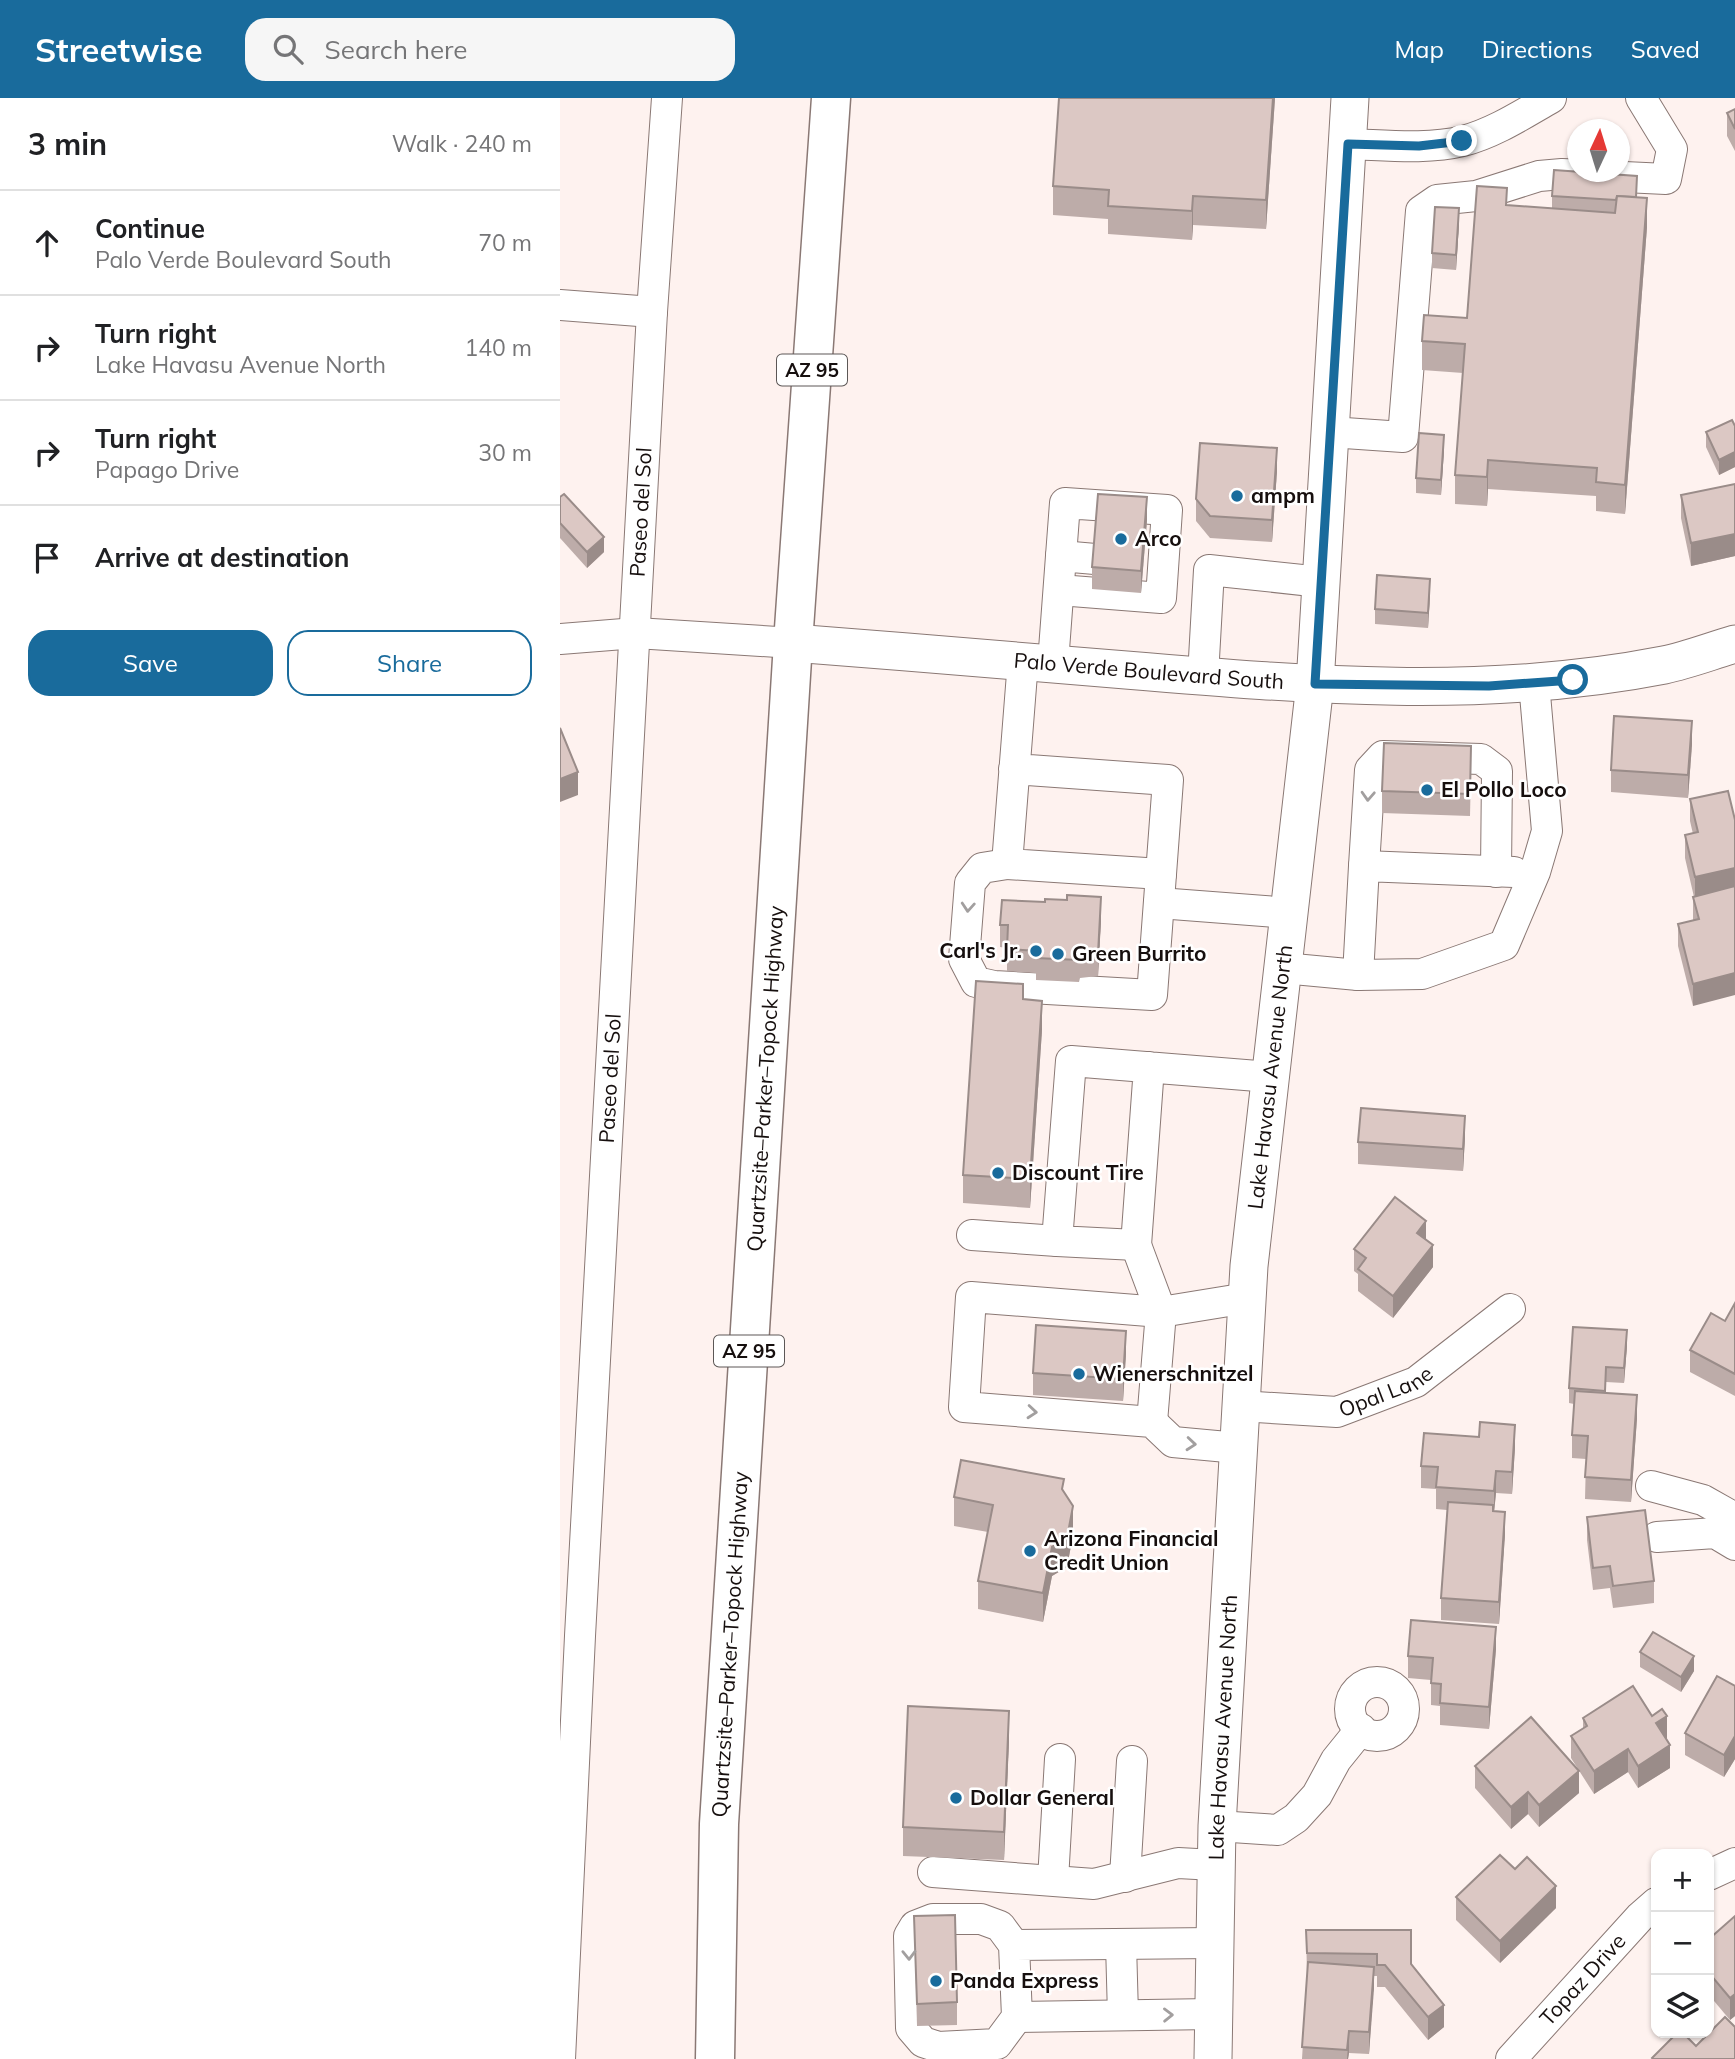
<!DOCTYPE html>
<meta charset="utf-8">
<style>
:root{--surface:#fff;--page:#f6f6f6;--text:#202124;--muted:#757577;--line:#e0e0e0;--accent:#196b9c}
body{margin:0;font-family:Mulish,sans-serif;background:var(--page);color:var(--text)}
.controls{position:absolute;right:21px;bottom:21px;display:grid;overflow:hidden;border-radius:14px;box-shadow:0 2px 5px #0004}
.controls button{width:63px;height:63px;display:grid;place-items:center;padding:0;border:0;border-bottom:2px solid var(--line);background:var(--surface);color:var(--text);font:35px sans-serif}
.compass{position:absolute;left:1007px;top:21px;width:63px;height:63px;border-radius:50%;background:var(--surface);box-shadow:0 2px 5px #0004;rotate:4deg}
.stop{position:absolute;width:21px;height:21px;margin:-16px;border:5px solid #196b9c;border-radius:50%;background:#fff}
.stop.end{background:#196b9c;border-color:#fff;box-shadow:0 2px 7px #0008}
.list{margin:0;padding:0;list-style:none}
h2{display:flex;justify-content:space-between;align-items:center;height:91px;margin:0;padding:0 28px;font-size:30px}
h2 small{font-size:23px;font-weight:400;color:var(--muted)}
.list li{display:grid;grid-template-columns:46px 1fr auto;gap:21px;align-items:center;box-sizing:border-box;height:105px;padding:0 28px;border-top:2px solid var(--line)}
.list b{display:block;font-size:26px;white-space:nowrap}
.list p{margin:0;font-size:23px;white-space:nowrap;color:var(--muted)}
.list em{font-size:23px;font-style:normal;color:var(--muted)}
.actions{display:flex;gap:14px;padding:21px 28px}
.actions a{flex:1;padding:16px 0;border:2px solid var(--accent);border-radius:21px;text-align:center;font-size:24px;color:var(--accent)}
.actions .main{background:var(--accent);color:#fff}
.icon{flex:none;width:38px;height:38px;fill:none;stroke:currentColor;stroke-width:2;stroke-linecap:round;stroke-linejoin:round}
.map{position:relative;flex:none;width:1175px;height:1961px;overflow:hidden}
header{display:flex;align-items:center;gap:42px;box-sizing:border-box;height:98px;padding:0 35px;background:var(--accent);color:#fff}
header strong{font-size:33px}
nav{display:flex;gap:38px;margin-inline-start:auto;font-size:24px}
.search{width:490px;height:63px;background:var(--page);display:flex;align-items:center;gap:18px;box-sizing:border-box;padding:0 24px;border-radius:21px;color:var(--muted);font-size:26px}
main{display:flex}
aside{flex:1;background:var(--surface)}
.map>svg:first-child{display:block}
.lines{fill:none;stroke-linecap:round;stroke-linejoin:round}
.minor-casing{stroke:#8a7874;stroke-width:32}
.major-casing{stroke:#8a7874;stroke-width:39}
.highway-casing{stroke:#8a7874;stroke-width:41}
.minor{stroke:#fff;stroke-width:30}
.major{stroke:#fff;stroke-width:37}
.highway{stroke:#fff;stroke-width:38}
.wall{fill:#bdaca9}
.shaded-wall{fill:#9a8c89}
.building{fill:#dcc8c4;stroke:#9a8c89;stroke-width:2}
.oneway{stroke:#a29f9f}
.route{stroke:#196b9c;stroke-width:9}
.poi-dot{fill:#196b9c;stroke:#fff;stroke-width:2.5}
.labels{text-anchor:middle;stroke-width:5;stroke-linejoin:round;paint-order:stroke}
.shield{fill:#fff;stroke:#5c5756;stroke-width:2}
.shield-label{font-size:19px;font-weight:bold;fill:#160f0e}
.poi-label{font-size:21px;font-weight:bold;fill:#160f0e;stroke:#fff;text-anchor:start}
.street-label{font-size:21px;fill:#160f0e;stroke:#fff}
</style>
<header>
<strong>Streetwise</strong>
<div class="search"><svg class="icon" aria-label="search" viewBox="0 0 24 24"><circle cx="10" cy="10" r="6"/><path d="M15 15l6 6"/></svg>Search here</div>
<nav><a>Map</a><a>Directions</a><a>Saved</a></nav>
</header>
<main>
<aside>
<h2>3 min<small>Walk · 240 m</small></h2>
<ul class="list">
<li><svg class="icon" aria-label="ahead" viewBox="0 0 24 24"><path d="M12 20V5M6 11l6-6 6 6"/></svg><div><b>Continue</b><p>Palo Verde Boulevard South</p></div><em>70 m</em></li>
<li><svg class="icon" aria-label="right" viewBox="0 0 24 24"><path d="M7 20v-9h11M14 6l5 5-5 5"/></svg><div><b>Turn right</b><p>Lake Havasu Avenue North</p></div><em>140 m</em></li>
<li><svg class="icon" aria-label="right" viewBox="0 0 24 24"><path d="M7 20v-9h11M14 6l5 5-5 5"/></svg><div><b>Turn right</b><p>Papago Drive</p></div><em>30 m</em></li>
<li><svg class="icon" aria-label="arrive" viewBox="0 0 24 24"><path d="M6 21V4h12l-3 4 3 4H6"/></svg><div><b>Arrive at destination</b></div></li>
</ul>
<div class="actions"><a class="main">Save</a><a>Share</a></div>
</aside>
<div class="map">
<svg width="1175" height="1961" viewBox="0 0 1175 1961">
<rect width="100%" height="100%" fill="#fef2ef"/>
<g class="lines">
<g class="minor-casing">
<g id="minor">
<path d="M787 46C825 47 866 52 903 43 934 35 963 16 991 0"/>
<polyline points="0,207 92,214"/>
<polyline points="770,334 843,339 861,113 877,102 916,98 979,78 1002,76 1106,81 1112,51 1081,0"/>
<polyline points="499,492 601,500 607,412 505,405 501,458"/>
<polyline points="0,541 76,535 233,545"/>
<polyline points="493,565 501,458 535,461"/>
<polyline points="643,578 649,472 761,484"/>
<polyline points="454,671 608,682 601,776 447,766 463,563"/>
<polyline points="447,766 422,770 410,785 404,861 416,884 434,888 592,897 601,776"/>
<polyline points="804,768 810,672 823,658 921,661 937,673 936,774"/>
<polyline points="599,805 730,815"/>
<polyline points="723,870 798,877 862,876 944,847 975,774 987,733 974,585"/>
<polyline points="798,877 804,768 954,774"/>
<polyline points="589,969 576,1147 497,1143 511,963 710,979"/>
<polyline points="412,1137 497,1143"/>
<polyline points="576,1147 601,1214 592,1324"/>
<path id="s1" d="M680 1308 777 1314 856 1284 950 1211"/>
<polyline points="678,1350 613,1344 592,1324 404,1309 411,1199 601,1214 687,1200"/>
<polyline points="1091,1388 1143,1402 1175,1420"/>
<polyline points="1097,1439 1155,1435 1175,1447"/>
<circle cx="817" cy="1611" r="27"/>
<polyline points="657,1728 718,1732 736,1720 757,1697 776,1662 801,1631"/>
<polyline points="373,1774 534,1786 618,1765 655,1767"/>
<polyline points="1149,1777 1175,1765"/>
<polyline points="565,1779 572,1663"/>
<polyline points="493,1782 500,1661"/>
<polyline points="561,1846 563,1917"/>
<polyline points="454,1847 440,1828 421,1821 373,1821 355,1828 349,1838 351,1930 363,1944 378,1949 437,1946 457,1919 454,1847 653,1845"/>
<polyline points="457,1919 652,1916"/>
<path id="s2" d="M0 1961 20 1538 92 214 107 0"/>
<path id="s3" d="M951 1961 1080 1819 1096 1805"/>
</g>
</g>
<g class="major-casing">
<g id="major">
<path id="s4" d="M233 545C344 554 455 562 566 572 745 587 926 602 1104 567 1128 562 1151 553 1175 546"/>
<path id="s5" d="M653 1961 657 1728 689 1168 755 586 790 0"/>
</g>
</g>
<g class="highway-casing">
<g id="highway">
<path id="s6" d="M155 1961 159 1726 233 545 271 0"/>
</g>
</g>
<use href="#minor" class="minor"/>
<use href="#major" class="major"/>
<use href="#highway" class="highway"/>
</g>
<g class="wall">
<polygon points="715,0 706,131 633,127 632,142 548,136 548,121 493,117 493,88"/>
<polygon points="1175,11 1175,53 1167,38 1167,15"/>
<polygon points="992,98 1077,99 1087,129 1065,416 1036,413 1036,398 928,391 927,408 895,406 895,377 903,275 862,272 862,243 907,220 947,107 992,110"/>
<polygon points="899,126 896,172 872,170 872,155"/>
<polygon points="1175,328 1175,369 1159,377 1146,349 1146,334"/>
<polygon points="884,352 881,397 856,395 856,380"/>
<polygon points="717,373 712,444 650,440 636,423 636,401"/>
<polygon points="1175,386 1175,458 1131,468 1121,420 1121,397"/>
<polygon points="0,399 44,454 27,470 0,440"/>
<polygon points="587,422 581,495 532,491 532,469"/>
<polygon points="870,496 868,530 815,526 815,511"/>
<polygon points="1132,646 1128,700 1051,694 1051,672"/>
<polygon points="911,670 910,718 822,715 822,693"/>
<polygon points="1168,693 1133,908 1118,848 1118,826 1133,822 1133,799 1134,799 1125,760 1125,737 1133,736 1130,723 1130,701"/>
<polygon points="541,822 538,878 520,880 519,884 476,882 476,875 447,873 447,850 440,849 440,827"/>
<polygon points="482,932 470,1110 403,1105 403,1077"/>
<polygon points="905,1040 903,1073 798,1066 798,1044"/>
<polygon points="866,1142 873,1169 833,1220 798,1193 798,1176 794,1173 794,1151"/>
<polygon points="1175,1205 1175,1298 1130,1274 1130,1252 1165,1223"/>
<polygon points="1067,1248 1064,1285 1046,1284 1046,1295 1077,1320 1071,1404 1025,1401 1026,1361 1012,1360 1012,1337 1014,1306 1009,1305 1009,1290"/>
<polygon points="566,1255 563,1303 473,1297 473,1275"/>
<polygon points="955,1349 952,1396 936,1395 934,1413 945,1436 939,1526 881,1522 881,1500 887,1412 876,1411 876,1391 861,1390 861,1368"/>
<polygon points="504,1395 513,1437 507,1469 492,1478 483,1524 418,1511 418,1483 428,1434 394,1428 394,1399"/>
<polygon points="1027,1419 1094,1483 1094,1505 1053,1510 1050,1490 1033,1492 1027,1442"/>
<polygon points="936,1551 929,1631 880,1627 880,1608 871,1607 871,1582 848,1580 848,1558"/>
<polygon points="1080,1554 1134,1573 1121,1594 1080,1569"/>
<polygon points="1175,1588 1175,1661 1164,1679 1125,1657 1125,1635"/>
<polygon points="1023,1620 1107,1640 1106,1641 1110,1670 1078,1690 1068,1674 1034,1696 1011,1660 1011,1638 1023,1630"/>
<polygon points="449,1642 444,1762 343,1758 343,1729"/>
<polygon points="915,1668 1019,1695 979,1729 968,1716 951,1731 915,1690"/>
<polygon points="896,1799 996,1810 940,1865 896,1822"/>
<polygon points="354,1818 397,1904 397,1927 357,1928"/>
<polygon points="1175,1818 1175,1918 1170,1922 1149,1897 1149,1841"/>
<polygon points="746,1832 851,1866 884,1929 868,1942 825,1889 817,1889 817,1878 814,1878 809,1956 789,1955 788,1961 742,1961 747,1877"/>
</g>
<g class="shaded-wall">
<polygon points="713,0 715,0 706,131 706,102"/>
<polygon points="633,98 633,127 632,142 632,113"/>
<polygon points="1087,100 1087,129 1065,416 1065,387"/>
<polygon points="899,110 899,126 896,172 896,157"/>
<polygon points="884,337 884,352 881,397 881,382"/>
<polygon points="717,350 717,373 712,444 712,422"/>
<polygon points="1175,354 1175,369 1159,377 1159,362"/>
<polygon points="928,362 928,391 927,408 927,379"/>
<polygon points="587,399 587,422 581,495 581,473"/>
<polygon points="1175,436 1175,458 1131,468 1131,445"/>
<polygon points="44,439 44,454 27,470 27,454"/>
<polygon points="870,481 870,496 868,530 868,515"/>
<polygon points="1132,623 1132,646 1128,700 1128,677"/>
<polygon points="18,674 18,697 0,704 0,681"/>
<polygon points="1175,770 1175,792 1135,801 1135,779"/>
<polygon points="541,799 541,822 538,878 538,856"/>
<polygon points="1175,875 1175,897 1133,908 1133,886"/>
<polygon points="482,903 482,932 470,1110 470,1081"/>
<polygon points="905,1018 905,1040 903,1073 903,1051"/>
<polygon points="866,1123 866,1146 857,1135"/>
<polygon points="873,1147 873,1169 833,1220 833,1198"/>
<polygon points="1067,1232 1067,1248 1064,1285 1064,1270"/>
<polygon points="566,1233 566,1255 563,1303 563,1281"/>
<polygon points="1077,1297 1077,1320 1071,1404 1071,1382"/>
<polygon points="955,1327 955,1349 952,1396 952,1374"/>
<polygon points="936,1373 936,1395 934,1415 934,1393"/>
<polygon points="513,1408 513,1437 507,1469 492,1478 483,1524 483,1495 492,1449"/>
<polygon points="945,1414 945,1436 939,1526 939,1504"/>
<polygon points="936,1529 936,1551 929,1631 929,1609"/>
<polygon points="1134,1558 1134,1573 1121,1594 1121,1579"/>
<polygon points="449,1613 449,1642 444,1762 444,1734"/>
<polygon points="1107,1618 1107,1640 1096,1648 1096,1625"/>
<polygon points="1175,1638 1175,1661 1164,1679 1164,1657"/>
<polygon points="1110,1647 1110,1670 1078,1690 1078,1668"/>
<polygon points="1068,1651 1068,1674 1034,1696 1034,1673"/>
<polygon points="1019,1673 1019,1695 979,1729 979,1707"/>
<polygon points="968,1694 968,1716 951,1731 951,1709"/>
<polygon points="996,1788 996,1810 940,1865 940,1843"/>
<polygon points="814,1869 814,1891 809,1956 809,1934"/>
<polygon points="1175,1896 1175,1918 1170,1922 1170,1900"/>
<polygon points="884,1907 884,1929 868,1942 868,1919"/>
<polygon points="789,1933 789,1955 788,1961 787,1961"/>
</g>
<g class="building">
<polygon points="499,0 713,0 706,102 633,98 632,113 548,108 549,92 493,88"/>
<polygon points="1175,11 1175,31 1167,15"/>
<polygon points="994,72 1077,78 1076,99 1057,98 1056,102 992,98"/>
<polygon points="917,88 947,90 946,107 1055,115 1057,98 1087,100 1065,387 1036,384 1037,370 928,362 927,379 895,377 905,246 862,243 864,217 907,220"/>
<polygon points="875,109 899,110 896,157 872,155"/>
<polygon points="1172,322 1175,328 1175,354 1159,362 1146,334"/>
<polygon points="859,335 884,337 881,382 856,380"/>
<polygon points="640,345 717,350 712,422 650,418 636,401"/>
<polygon points="1175,386 1175,436 1131,445 1121,397"/>
<polygon points="4,396 44,439 27,454 0,425 0,399"/>
<polygon points="538,396 587,399 581,473 532,469"/>
<polygon points="817,477 870,481 868,515 815,511"/>
<polygon points="1054,618 1132,623 1128,677 1051,672"/>
<polygon points="0,630 18,674 0,681"/>
<polygon points="824,645 911,648 910,696 822,693"/>
<polygon points="1168,693 1175,722 1175,770 1135,779 1125,737 1138,734 1130,701"/>
<polygon points="1175,788 1175,875 1133,886 1118,826 1139,821 1133,799"/>
<polygon points="507,797 541,799 538,856 520,858 519,862 476,860 476,853 447,851 448,827 440,827 442,802 485,804 485,801 507,802"/>
<polygon points="416,883 463,886 463,901 482,903 470,1081 403,1077"/>
<polygon points="801,1010 905,1018 903,1051 798,1044"/>
<polygon points="835,1099 866,1123 857,1135 873,1147 833,1198 798,1171 806,1160 794,1151"/>
<polygon points="1175,1205 1175,1276 1130,1252 1151,1215 1165,1223"/>
<polygon points="476,1227 566,1233 563,1281 473,1275"/>
<polygon points="1013,1229 1067,1232 1064,1270 1046,1269 1045,1293 1009,1290"/>
<polygon points="1015,1293 1077,1297 1071,1382 1025,1379 1028,1338 1012,1337"/>
<polygon points="920,1324 955,1327 952,1374 936,1373 934,1393 876,1389 878,1369 861,1368 864,1335 919,1339"/>
<polygon points="401,1362 504,1381 502,1391 513,1408 507,1440 492,1449 483,1495 418,1483 433,1407 394,1399"/>
<polygon points="888,1404 933,1407 933,1413 945,1414 939,1504 881,1500"/>
<polygon points="1085,1412 1094,1483 1053,1488 1050,1468 1033,1470 1027,1419"/>
<polygon points="851,1522 936,1529 929,1609 880,1605 881,1586 871,1585 873,1560 848,1558"/>
<polygon points="1093,1534 1134,1558 1121,1579 1080,1554"/>
<polygon points="1157,1578 1175,1588 1175,1638 1164,1657 1125,1635"/>
<polygon points="1073,1588 1092,1618 1102,1611 1107,1618 1096,1625 1110,1647 1078,1668 1068,1651 1034,1673 1011,1638 1027,1628 1023,1620"/>
<polygon points="348,1608 449,1613 444,1734 343,1729"/>
<polygon points="971,1619 1019,1673 979,1707 968,1694 951,1709 915,1668"/>
<polygon points="940,1757 955,1771 967,1759 996,1788 940,1843 896,1799"/>
<polygon points="395,1817 397,1904 357,1906 354,1818"/>
<polygon points="1175,1818 1175,1896 1170,1900 1149,1875 1149,1841"/>
<polygon points="746,1832 851,1832 851,1866 884,1907 868,1919 825,1867 817,1867 817,1856 747,1855"/>
<polygon points="748,1864 814,1869 809,1934 789,1933 787,1952 742,1949"/>
<polygon points="1165,1919 1175,1929 1175,1961 1093,1961 1092,1960 1117,1935 1123,1935 1136,1948"/>
</g>
<defs><path id="oneway-chevron" d="M-2-3.5L2.5 0L-2 3.5" fill="none" stroke-width="1.6" stroke-linecap="round" stroke-linejoin="round" transform="scale(1.75)"/></defs>
<g class="oneway">
<use href="#oneway-chevron" transform="translate(808 698) rotate(93)"/>
<use href="#oneway-chevron" transform="translate(408 809) rotate(94)"/>
<use href="#oneway-chevron" transform="translate(472 1314) rotate(5)"/>
<use href="#oneway-chevron" transform="translate(631 1346) rotate(5)"/>
<use href="#oneway-chevron" transform="translate(349 1857) rotate(89)"/>
<use href="#oneway-chevron" transform="translate(608 1917) rotate(-1)"/>
</g>
<g class="lines">
<polyline class="route" points="902,43 859,48 788,46 755,586 929,588 1013,582"/>
</g>
<g class="poi-dot">
<circle cx="677" cy="398" r="7"/>
<circle cx="561" cy="441" r="7"/>
<circle cx="867" cy="692" r="7"/>
<circle cx="476" cy="853" r="7"/>
<circle cx="498" cy="856" r="7"/>
<circle cx="438" cy="1075" r="7"/>
<circle cx="519" cy="1276" r="7"/>
<circle cx="470" cy="1453" r="7"/>
<circle cx="396" cy="1700" r="7"/>
<circle cx="376" cy="1883" r="7"/>
</g>
<g class="labels">
<g class="shield">
<rect x="217" y="256.5" width="70" height="31" rx="5"/>
<rect x="154" y="1237.5" width="70" height="31" rx="5"/>
</g>
<g class="shield-label">
<text x="252" y="279">AZ 95</text>
<text x="189" y="1260">AZ 95</text>
</g>
<g class="poi-label">
<text x="691" y="405">ampm</text>
<text x="575" y="448">Arco</text>
<text x="881" y="699">El Pollo Loco</text>
<text x="462" y="860" text-anchor="end">Carl's Jr.</text>
<text x="512" y="863">Green Burrito</text>
<text x="452" y="1082">Discount Tire</text>
<text x="533" y="1283">Wienerschnitzel</text>
<text x="484" y="1448">Arizona Financial<tspan x="484" dy="24">Credit Union</tspan></text>
<text x="410" y="1707">Dollar General</text>
<text x="390" y="1890">Panda Express</text>
</g>
<g class="street-label">
<text dy="7" stroke="none"><textPath href="#s2" startOffset="1549">Paseo del Sol</textPath></text>
<text dy="7" stroke="none"><textPath href="#s4" startOffset="357">Palo Verde Boulevard South</textPath></text>
<text dy="7" stroke="none"><textPath href="#s2" startOffset="982">Paseo del Sol</textPath></text>
<text dy="7" stroke="none"><textPath href="#s6" startOffset="982">Quartzsite–Parker–Topock Highway</textPath></text>
<text dy="7" stroke="none"><textPath href="#s5" startOffset="984">Lake Havasu Avenue North</textPath></text>
<text dy="7" stroke="none"><textPath href="#s1" startOffset="150">Opal Lane</textPath></text>
<text dy="7" stroke="none"><textPath href="#s6" startOffset="415">Quartzsite–Parker–Topock Highway</textPath></text>
<text dy="7" stroke="none"><textPath href="#s5" startOffset="332">Lake Havasu Avenue North</textPath></text>
<text dy="7" stroke="none"><textPath href="#s3" startOffset="107">Topaz Drive</textPath></text>
</g>
</g>
</svg>
<div class="controls">
<button>+</button>
<button>−</button>
<button><svg class="icon" aria-label="layers" viewBox="0 0 24 24"><path d="M12 4l9 5-9 5-9-5zM3 14l9 5 9-5"/></svg></button>
</div>
<svg class="compass" viewBox="-18 -18 36 36"><path d="M0-13l5 13h-10z" fill="#e53935"/><path d="M0 13l5-13h-10z" fill="#757577"/></svg>
<div class="stop" style="left:1013px;top:582px"></div>
<div class="stop end" style="left:902px;top:43px"></div>
</div>
</main>
